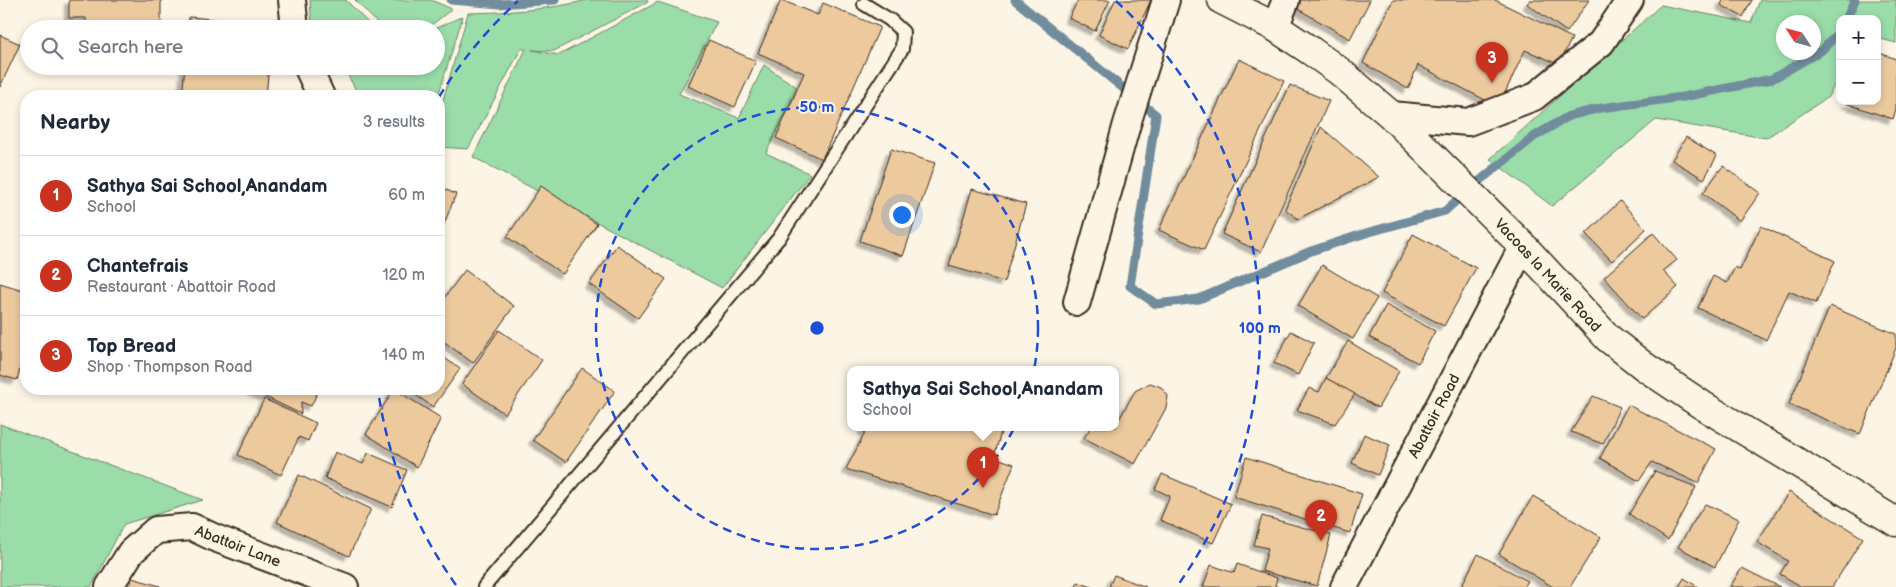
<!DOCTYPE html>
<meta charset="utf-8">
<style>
:root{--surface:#fff;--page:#f6f6f7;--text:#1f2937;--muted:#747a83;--line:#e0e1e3;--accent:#c8321e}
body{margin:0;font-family:"Balsamiq Sans",sans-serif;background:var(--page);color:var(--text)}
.controls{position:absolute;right:15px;top:15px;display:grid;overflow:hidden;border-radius:10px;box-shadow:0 2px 8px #0003}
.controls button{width:45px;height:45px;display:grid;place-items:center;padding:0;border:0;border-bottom:1px solid var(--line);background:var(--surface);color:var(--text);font:25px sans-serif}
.compass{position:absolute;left:1776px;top:15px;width:45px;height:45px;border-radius:50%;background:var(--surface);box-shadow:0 2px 8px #0003;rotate:306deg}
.you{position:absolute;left:901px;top:214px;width:18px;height:18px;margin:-12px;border:4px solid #fff;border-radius:50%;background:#1a73e8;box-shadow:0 0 0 8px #1a73e833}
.badge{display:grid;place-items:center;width:32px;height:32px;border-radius:50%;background:var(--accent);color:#fff;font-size:16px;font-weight:700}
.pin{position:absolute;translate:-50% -41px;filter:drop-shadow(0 1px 2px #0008)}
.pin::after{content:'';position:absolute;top:26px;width:18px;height:15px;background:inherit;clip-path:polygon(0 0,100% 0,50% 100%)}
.popup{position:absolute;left:847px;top:366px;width:272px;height:65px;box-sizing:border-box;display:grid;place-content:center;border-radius:10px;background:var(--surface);filter:drop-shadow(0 1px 4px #0005);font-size:16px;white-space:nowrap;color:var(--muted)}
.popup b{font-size:19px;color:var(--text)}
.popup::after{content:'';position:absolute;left:50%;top:100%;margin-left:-10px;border:10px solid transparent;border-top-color:var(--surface)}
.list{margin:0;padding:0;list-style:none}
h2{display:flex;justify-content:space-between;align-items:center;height:65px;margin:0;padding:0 20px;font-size:21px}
h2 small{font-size:16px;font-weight:400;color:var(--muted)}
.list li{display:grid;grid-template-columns:32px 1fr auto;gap:15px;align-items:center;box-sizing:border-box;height:80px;padding:0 20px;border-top:1px solid var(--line)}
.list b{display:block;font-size:19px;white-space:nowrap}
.list p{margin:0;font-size:16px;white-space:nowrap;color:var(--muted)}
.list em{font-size:16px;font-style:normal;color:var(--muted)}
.icon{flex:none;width:28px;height:28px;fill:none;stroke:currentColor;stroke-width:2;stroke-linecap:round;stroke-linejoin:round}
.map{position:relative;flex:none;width:1896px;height:587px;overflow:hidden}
.search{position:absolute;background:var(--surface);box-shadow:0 2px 8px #0003;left:20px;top:20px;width:425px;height:55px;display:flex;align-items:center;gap:12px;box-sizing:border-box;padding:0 18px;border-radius:28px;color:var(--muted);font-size:19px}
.panel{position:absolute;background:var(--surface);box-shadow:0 2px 8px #0003;left:20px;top:90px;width:425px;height:305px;border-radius:20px}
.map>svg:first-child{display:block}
.green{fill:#9adda9;stroke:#6a8464;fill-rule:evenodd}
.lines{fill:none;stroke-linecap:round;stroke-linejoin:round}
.stream{stroke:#6f8c9d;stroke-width:9}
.building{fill:#edca9e;stroke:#3b2a1e;filter:url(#shadow)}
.lane-casing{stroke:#3b2a1e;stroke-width:16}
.street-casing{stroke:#3b2a1e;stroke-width:30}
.secondary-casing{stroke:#3b2a1e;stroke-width:31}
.lane{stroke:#fcf5e5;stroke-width:12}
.street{stroke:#fcf5e5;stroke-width:26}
.secondary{stroke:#fcf5e5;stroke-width:28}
.ring{fill:none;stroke:#1d4ed8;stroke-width:2.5;stroke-dasharray:9 6}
.labels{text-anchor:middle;stroke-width:4;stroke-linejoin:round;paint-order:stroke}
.street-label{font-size:15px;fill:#3b2a1e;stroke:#fcf5e5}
.centre{fill:#1d4ed8;stroke:#fcf5e5;stroke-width:2.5}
.ring-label{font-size:15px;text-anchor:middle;font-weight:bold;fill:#1d4ed8;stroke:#fcf5e5;stroke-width:4;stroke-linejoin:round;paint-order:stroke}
</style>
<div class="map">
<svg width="1896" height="587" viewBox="0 0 1896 587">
<defs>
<filter id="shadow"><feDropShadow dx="-4.5" dy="4.5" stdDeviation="1" flood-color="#0004"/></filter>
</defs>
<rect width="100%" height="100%" fill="#fcf5e5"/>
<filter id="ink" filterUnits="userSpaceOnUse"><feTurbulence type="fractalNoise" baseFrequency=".02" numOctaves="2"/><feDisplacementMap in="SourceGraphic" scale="10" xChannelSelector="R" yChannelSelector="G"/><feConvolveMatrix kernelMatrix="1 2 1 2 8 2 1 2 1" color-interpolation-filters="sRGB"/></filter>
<g filter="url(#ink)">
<g class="green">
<polygon points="310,0 346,0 374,29 312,29"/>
<polygon points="355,0 431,0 452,9 430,26 418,29 390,29 381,27"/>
<path d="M588 0H647L648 2 554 51 532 50 559 55 658 2 717 22 679 94 739 118 764 65 798 88 766 153 810 174 722 288 473 157 526 49H521L468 149 439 147V114L468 13C509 12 548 10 588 0Z"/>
<path d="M1760 0H1896V43L1877 38V19H1840V74L1828 97 1766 138 1656 120 1552 206 1490 159 1661 5 1751 23ZM1784 22H1814V52H1784Z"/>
<polygon points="463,16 438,96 359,96 343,66 436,66 436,29 434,29"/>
<polygon points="0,424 203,500 124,524 91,587 0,587"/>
</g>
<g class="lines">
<g class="stream">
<polyline points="451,0 500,4 555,0"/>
<polyline points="1015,0 1156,115 1130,286 1156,304 1199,299 1311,251 1366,233 1445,211 1467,191 1535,136 1569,116 1601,108 1683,97 1772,79 1822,50 1840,31"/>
<polyline points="1846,19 1855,0"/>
</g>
</g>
<g class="building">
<polygon points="69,0 161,0 161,29 86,29 86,18 69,18"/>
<polygon points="781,0 818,15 823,3 880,27 822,159 776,138 804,73 758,53"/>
<polygon points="1078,0 1110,0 1095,31 1069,18"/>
<polygon points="1115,0 1151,0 1128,49 1099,35"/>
<polygon points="1293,0 1370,0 1350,39 1291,5"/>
<polygon points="1393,0 1495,0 1572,38 1559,64 1525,50 1504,95 1489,102 1418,65 1408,89 1363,63"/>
<polygon points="1530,0 1589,0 1567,32 1527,4"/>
<polygon points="1723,0 1752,0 1743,17 1721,5"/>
<polygon points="189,17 272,24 272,29 188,29"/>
<polygon points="0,35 20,44 0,87"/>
<polygon points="709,40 756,61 735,107 688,86"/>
<polygon points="1877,52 1896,59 1896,109 1893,119 1845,103 1877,101"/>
<polygon points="1239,59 1284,81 1204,250 1159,230"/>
<polygon points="185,66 269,66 266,96 182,96"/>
<polygon points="1290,85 1329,101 1261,252 1222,234"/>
<polygon points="1321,127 1379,177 1298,219 1285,209"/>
<polygon points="1686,137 1717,156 1704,179 1672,160"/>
<polygon points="891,149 935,163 903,256 860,241"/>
<polygon points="1723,166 1760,193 1740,221 1703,193"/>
<polygon points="541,186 597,224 563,274 507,237"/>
<polygon points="439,187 456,194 439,237"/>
<polygon points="972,189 1026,204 1004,282 949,266"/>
<polygon points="1620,201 1646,229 1612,261 1586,234"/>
<polygon points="1761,226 1835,261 1816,303 1789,291 1766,340 1698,308 1713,276 1727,283 1735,267 1740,270"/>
<polygon points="1653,233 1677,260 1663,271 1678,287 1642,319 1604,277"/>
<polygon points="1413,234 1476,268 1444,326 1382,293"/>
<polygon points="617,245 666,279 638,318 589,284"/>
<polygon points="1322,265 1377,298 1353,339 1298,306"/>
<polygon points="465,270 514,306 473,363 439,338 439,305"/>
<polygon points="0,283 26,291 26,363 22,362 17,380 0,375"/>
<polygon points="1386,305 1435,331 1418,363 1369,337"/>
<polygon points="1830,306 1896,334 1896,348 1860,434 1789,404"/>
<polygon points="499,330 542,360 505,414 462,384"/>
<polygon points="1291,331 1314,343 1298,375 1274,363"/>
<polygon points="1348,341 1399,371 1378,408 1326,378"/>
<polygon points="439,354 460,369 433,407 407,389 439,389"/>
<polygon points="582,368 615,391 566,462 533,440"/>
<polygon points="1326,378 1355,394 1335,424 1297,410 1309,388 1319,392"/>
<polygon points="1150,383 1161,387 1168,396 1166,408 1135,464 1084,438 1091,427 1116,427 1116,422 1117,423 1135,391"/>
<polygon points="251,389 319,389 311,406 301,402 301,414 251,390"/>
<polygon points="394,389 441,418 417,467 366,434"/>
<polygon points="1593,396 1620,407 1603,444 1571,432"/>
<polygon points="264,399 316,423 308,441 299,437 281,475 238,455"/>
<polygon points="1628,405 1716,449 1698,483 1652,462 1639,481 1600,458"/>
<polygon points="862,427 985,427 1001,432 994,457 1014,464 994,515 846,469 865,433"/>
<polygon points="1364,434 1390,445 1378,475 1352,463"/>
<polygon points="335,452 363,464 368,453 407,470 392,507 325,478"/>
<polygon points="1246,457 1362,494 1350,533 1234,497"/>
<polygon points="1655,471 1696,487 1668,540 1629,514"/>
<polygon points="1162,474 1231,504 1213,543 1160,520 1170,496 1155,489"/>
<polygon points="299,475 371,509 349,556 277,522"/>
<polygon points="1789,492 1863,538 1832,587 1802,587 1780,574 1788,561 1757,542"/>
<polygon points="1533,496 1601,537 1570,587 1553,587 1499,554"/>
<polygon points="1705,504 1739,519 1715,567 1678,547"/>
<polygon points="1262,516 1331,535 1317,586 1262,571 1268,548 1254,545"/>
<polygon points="1478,554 1528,581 1524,587 1461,587"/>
<polygon points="1237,564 1277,578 1275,586 1279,587 1203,587 1211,565 1234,573"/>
<polygon points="1742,568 1780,587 1730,587"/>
<polygon points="1114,575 1146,587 1109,587"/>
<polygon points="132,578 160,586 159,587 130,587"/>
<polygon points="1684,578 1698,587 1679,587"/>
<polygon points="1078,582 1092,587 1076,587"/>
</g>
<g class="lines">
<g class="lane-casing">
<polyline id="lane" points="484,587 779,238 902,49 903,32 890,20 864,4"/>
</g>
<g class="street-casing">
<g id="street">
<polyline points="292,0 295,29"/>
<polyline points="1275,27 1286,0"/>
<polyline points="307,66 321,96"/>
<polyline points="1391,115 1468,122 1534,97 1601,43 1630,0"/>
<polyline points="1077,302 1127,124 1166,0"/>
<polyline points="109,587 131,552 156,530 192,527 215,538 345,587"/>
<polyline points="1344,587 1523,246"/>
</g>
</g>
<g class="secondary-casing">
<polyline id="secondary" points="1222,0 1275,27 1311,51 1339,71 1391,115 1523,246 1608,338 1645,367 1702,405 1896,522"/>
</g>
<use href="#lane" class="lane"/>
<use href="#street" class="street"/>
<use href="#secondary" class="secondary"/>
</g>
</g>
<g class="ring">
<circle cx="817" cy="328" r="221"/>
<path d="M456 585A443 443 0 0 1 378 390M439 97A443 443 0 0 1 518 1M1116 1A443 443 0 0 1 1178 585"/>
</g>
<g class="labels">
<g class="street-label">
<text transform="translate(1548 275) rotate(47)" y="5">Vacoas la Marie Road</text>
<text transform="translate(1434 416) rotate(-62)" y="5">Abattoir Road</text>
<text transform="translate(238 546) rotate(21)" y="5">Abattoir Lane</text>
</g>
</g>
<circle cx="817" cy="328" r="8" class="centre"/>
<g class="ring-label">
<text x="817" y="112">50 m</text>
<text x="1260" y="333">100 m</text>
</g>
</svg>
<div class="controls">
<button>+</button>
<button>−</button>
</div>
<svg class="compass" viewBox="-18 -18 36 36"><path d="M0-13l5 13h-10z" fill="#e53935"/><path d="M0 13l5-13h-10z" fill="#747a83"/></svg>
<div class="you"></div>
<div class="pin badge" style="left:983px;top:488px">1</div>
<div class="popup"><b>Sathya Sai School,Anandam</b>School</div>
<div class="pin badge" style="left:1321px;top:541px">2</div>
<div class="pin badge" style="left:1492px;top:83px">3</div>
<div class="search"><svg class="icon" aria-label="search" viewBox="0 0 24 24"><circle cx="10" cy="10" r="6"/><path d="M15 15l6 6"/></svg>Search here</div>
<section class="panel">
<h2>Nearby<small>3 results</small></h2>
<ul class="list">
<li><span class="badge">1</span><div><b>Sathya Sai School,Anandam</b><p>School</p></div><em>60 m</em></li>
<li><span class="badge">2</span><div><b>Chantefrais</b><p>Restaurant · Abattoir Road</p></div><em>120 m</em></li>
<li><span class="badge">3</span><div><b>Top Bread</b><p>Shop · Thompson Road</p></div><em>140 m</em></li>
</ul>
</section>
</div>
